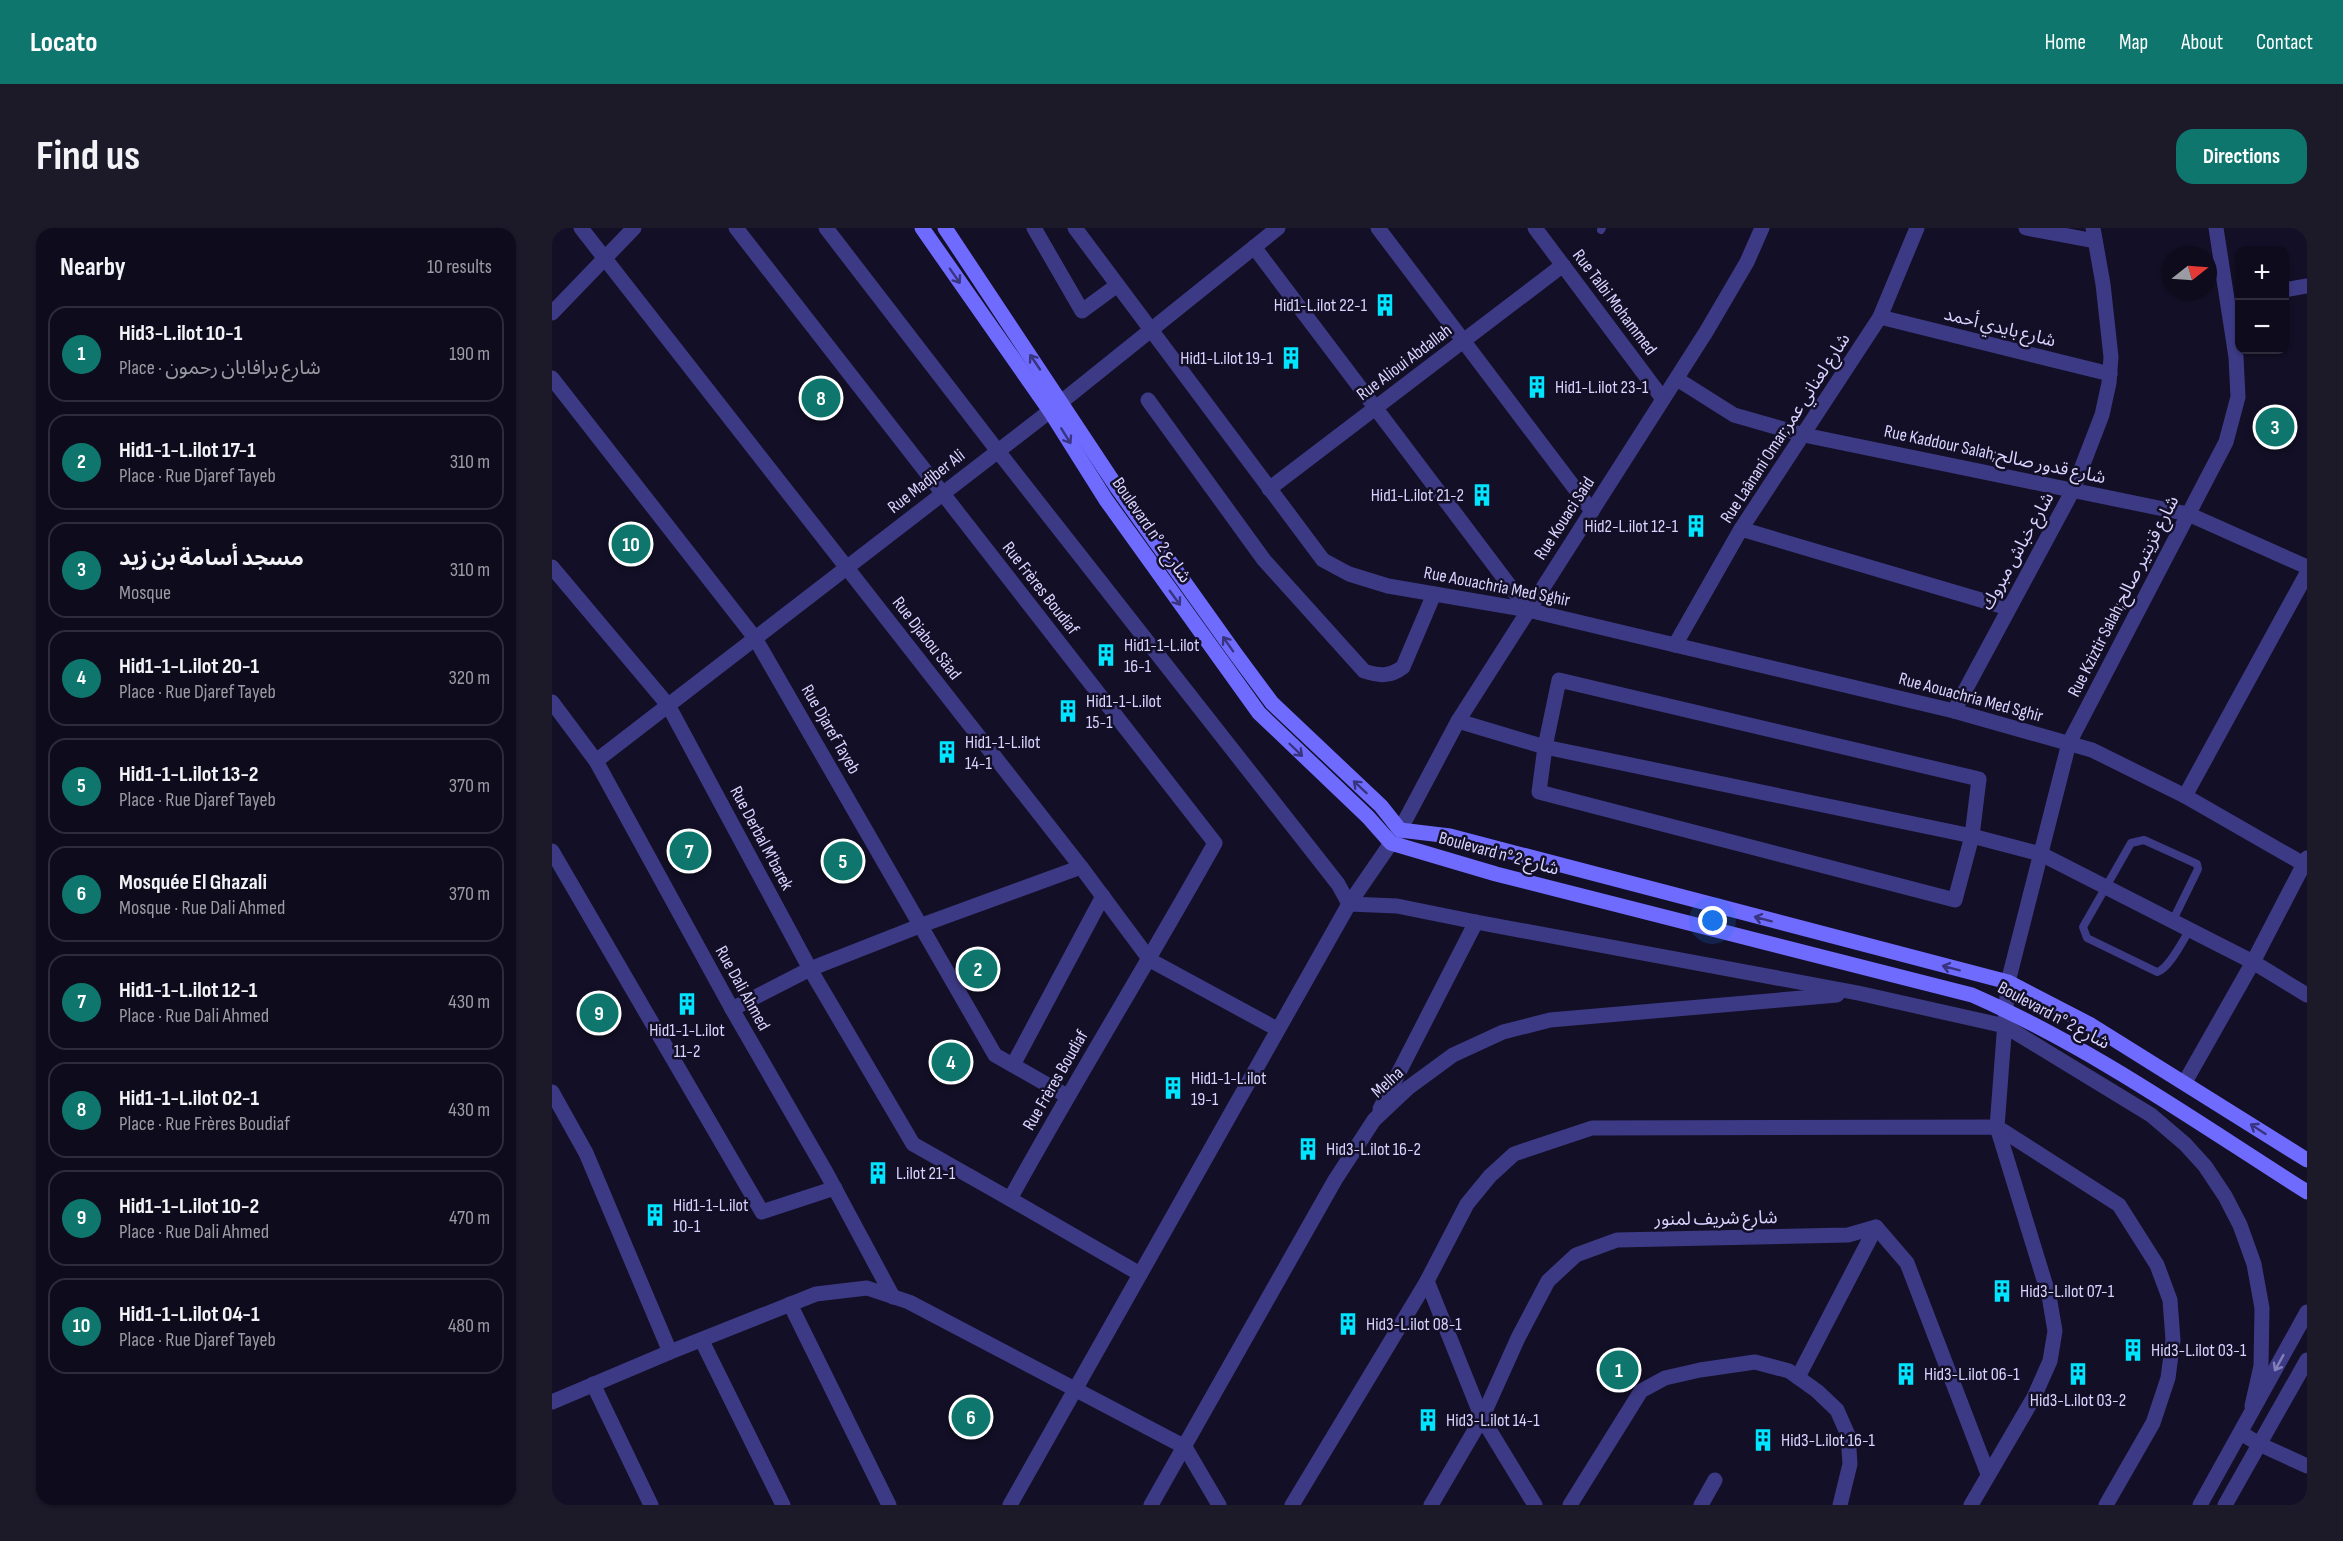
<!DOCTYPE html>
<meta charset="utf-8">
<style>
:root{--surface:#0e0b1c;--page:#1c1929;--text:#f1f3f6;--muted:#9b9ba3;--line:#2e2b3b;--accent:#0f766e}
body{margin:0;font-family:"Sofia Sans Condensed","Noto Sans Arabic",sans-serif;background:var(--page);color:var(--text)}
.controls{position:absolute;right:18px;top:18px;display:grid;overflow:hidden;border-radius:12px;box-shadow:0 2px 4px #0004}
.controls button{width:54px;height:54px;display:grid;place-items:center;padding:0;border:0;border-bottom:2px solid var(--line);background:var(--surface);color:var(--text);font:30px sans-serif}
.compass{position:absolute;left:1611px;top:18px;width:54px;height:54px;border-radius:50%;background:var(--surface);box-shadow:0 2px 4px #0004;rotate:73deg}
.you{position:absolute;left:1161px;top:693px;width:21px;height:21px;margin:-15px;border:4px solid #fff;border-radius:50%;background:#1a73e8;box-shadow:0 0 0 9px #1a73e833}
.badge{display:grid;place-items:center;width:39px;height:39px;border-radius:50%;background:var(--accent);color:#fff;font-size:20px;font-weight:700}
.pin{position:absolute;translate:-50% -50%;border:3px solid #fff;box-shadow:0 2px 6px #0006}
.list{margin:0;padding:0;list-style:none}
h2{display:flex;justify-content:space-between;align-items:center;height:78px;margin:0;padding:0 24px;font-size:26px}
h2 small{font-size:20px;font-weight:400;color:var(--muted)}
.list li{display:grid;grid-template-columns:39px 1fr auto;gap:18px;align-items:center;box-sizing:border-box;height:96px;margin:0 12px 12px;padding:0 12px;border:2px solid var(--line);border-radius:18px}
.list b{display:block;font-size:22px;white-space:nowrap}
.list p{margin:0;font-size:20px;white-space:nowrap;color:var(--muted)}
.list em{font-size:20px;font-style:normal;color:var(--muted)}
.map{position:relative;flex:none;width:1755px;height:1277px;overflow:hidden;border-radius:18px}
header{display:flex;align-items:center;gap:36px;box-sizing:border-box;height:84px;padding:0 30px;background:var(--accent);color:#fff}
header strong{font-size:28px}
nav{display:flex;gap:33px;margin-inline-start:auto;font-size:21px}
.intro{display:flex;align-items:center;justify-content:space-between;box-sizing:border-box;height:144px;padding:0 36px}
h1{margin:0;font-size:42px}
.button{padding:15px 27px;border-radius:18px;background:var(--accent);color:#fff;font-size:21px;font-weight:700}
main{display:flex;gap:36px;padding:0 36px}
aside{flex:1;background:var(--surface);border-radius:18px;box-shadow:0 2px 4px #0004}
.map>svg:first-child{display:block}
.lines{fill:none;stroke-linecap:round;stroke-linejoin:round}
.service{stroke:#3d3a85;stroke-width:8}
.minor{stroke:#3d3a85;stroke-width:15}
.tertiary{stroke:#3d3a85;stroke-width:15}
.secondary{stroke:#6f6bff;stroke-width:15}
.oneway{stroke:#38347d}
.oneway2{stroke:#837fbc}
.labels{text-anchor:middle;stroke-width:5;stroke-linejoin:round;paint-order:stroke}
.street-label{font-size:18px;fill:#d9d4ff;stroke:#130f26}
.poi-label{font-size:18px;fill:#d9d4ff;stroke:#130f26;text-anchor:start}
</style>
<header>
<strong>Locato</strong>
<nav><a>Home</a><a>Map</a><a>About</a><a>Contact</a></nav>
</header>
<div class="intro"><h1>Find us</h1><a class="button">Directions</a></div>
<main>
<aside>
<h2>Nearby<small>10 results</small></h2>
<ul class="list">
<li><span class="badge">1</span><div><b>Hid3-L.ilot 10-1</b><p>Place · شارع برافابان رحمون</p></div><em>190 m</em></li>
<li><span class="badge">2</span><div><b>Hid1-1-L.ilot 17-1</b><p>Place · Rue Djaref Tayeb</p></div><em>310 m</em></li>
<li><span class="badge">3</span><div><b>مسجد أسامة بن زيد</b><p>Mosque</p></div><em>310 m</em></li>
<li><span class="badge">4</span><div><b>Hid1-1-L.ilot 20-1</b><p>Place · Rue Djaref Tayeb</p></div><em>320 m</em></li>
<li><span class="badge">5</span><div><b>Hid1-1-L.ilot 13-2</b><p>Place · Rue Djaref Tayeb</p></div><em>370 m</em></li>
<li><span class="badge">6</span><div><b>Mosquée El Ghazali</b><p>Mosque · Rue Dali Ahmed</p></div><em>370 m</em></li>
<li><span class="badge">7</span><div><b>Hid1-1-L.ilot 12-1</b><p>Place · Rue Dali Ahmed</p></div><em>430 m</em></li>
<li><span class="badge">8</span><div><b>Hid1-1-L.ilot 02-1</b><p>Place · Rue Frères Boudiaf</p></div><em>430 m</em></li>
<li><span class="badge">9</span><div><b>Hid1-1-L.ilot 10-2</b><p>Place · Rue Dali Ahmed</p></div><em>470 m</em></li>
<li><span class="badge">10</span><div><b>Hid1-1-L.ilot 04-1</b><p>Place · Rue Djaref Tayeb</p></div><em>480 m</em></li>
</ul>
</aside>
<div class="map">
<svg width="1755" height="1277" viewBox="0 0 1755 1277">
<rect width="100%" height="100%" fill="#130f26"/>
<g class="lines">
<g class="service">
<polyline points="1049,2 1050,0"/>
<path d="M1621 692 1646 641 1645 636 1592 612 1579 615 1531 699 1535 710 1605 744C1617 741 1631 712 1638 701"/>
</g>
<g class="minor">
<polyline points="29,0 529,639 598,732 725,801"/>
<polyline points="274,0 445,222 786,656 797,676 845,678 924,694 1306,765 1453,798 1599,887 1633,916 1653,938 1673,968 1688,997 1702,1036 1710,1080 1709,1138 1700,1178"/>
<polyline points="482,0 530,83 564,58"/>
<polyline points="523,0 771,332 797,346 836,358 976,382 1123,417 1402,483 1540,522 1633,568 1755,638"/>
<polyline points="826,0 1040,283"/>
<polyline points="983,0 1111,171"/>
<polyline points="1474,0 1543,13"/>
<polyline points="702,19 976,382"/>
<polyline points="1732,62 1755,58"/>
<polyline points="1328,89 1558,146"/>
<polyline points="0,150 203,410 443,827 515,868"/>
<polyline points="1125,151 1182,187 1252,207 1636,286 1755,339"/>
<path d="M596 172 712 332 812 443C827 448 838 449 851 439L882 366"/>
<polyline points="717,261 1011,37"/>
<polyline points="1189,301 1456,380"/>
<path d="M0 339 116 477 258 741 361 916 458 971C524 851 596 735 663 615L184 0"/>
<polyline points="1123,417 1189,301 1328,89 1365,0"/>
<polygon points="1007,452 1427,551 1420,608 1403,672 987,564 993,519"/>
<polyline points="1402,483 1521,262 1550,187 1557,155 1559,129 1551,56 1541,0"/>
<polyline points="906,493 993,519 1420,608 1489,626 1701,734 1755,767"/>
<polyline points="44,533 498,183 726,0"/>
<polyline points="1633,568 1755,345"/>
<polyline points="0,623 210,984 283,960"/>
<polyline points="180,781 258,741 370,697 529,639"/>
<polyline points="461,837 551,668"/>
<polyline points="1633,854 1701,734 1755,630"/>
<polyline points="0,864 34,925 118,1124"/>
<polyline points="828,881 924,694"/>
<polyline points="458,971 588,1046"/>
<polyline points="875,1053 930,1190 983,1277"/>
<polyline points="238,1076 337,1277"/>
<polyline points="150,1113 231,1277"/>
<polyline points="1246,1149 1324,999"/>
<polyline points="41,1156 99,1277"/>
<polyline points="1689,1205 1707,1216 1755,1238"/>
<polyline points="599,1277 783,952 822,892 856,860 901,827 951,804 998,792 1285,767"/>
<polyline points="740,1277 875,1053 915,976 938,948 962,926 1040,900 1445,899 1567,977 1605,1037 1618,1072 1621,1112 1616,1150 1601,1195 1554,1277"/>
<polyline points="879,1277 930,1190 966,1110 996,1053 1024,1027 1065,1012 1296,1007 1324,999 1355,1035 1436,1246"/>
<polyline points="1018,1277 1089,1163 1113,1150 1148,1142 1203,1134 1237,1143 1265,1163 1285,1182 1296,1207 1298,1236 1288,1277"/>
<polyline points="1149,1277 1163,1252"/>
<polyline points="1419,1277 1482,1169 1498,1133 1503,1103 1497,1068 1445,899 1456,754 1517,515 1674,214 1686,169 1684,129 1664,0"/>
</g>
<g class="tertiary">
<polyline points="0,85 82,0"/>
<polyline points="0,474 44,533 180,781 275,946 341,1069"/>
<polyline points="0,1174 118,1124 264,1066 315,1060 357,1074 633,1219 667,1277"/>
<polyline points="458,1277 797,676 848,602 906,493 1154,104 1195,34 1210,0"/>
<polyline points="1648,1277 1755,1084"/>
<polyline points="1673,1277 1755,1132"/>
</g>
<g class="secondary">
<path d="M370 0 498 183 554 272 707 485 816 589 839 615 944 646 1420 767C1539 819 1646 895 1755 964"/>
<polyline points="393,0 566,261 683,425 720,475 829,578 848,602 898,608 1456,754 1539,797 1755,932"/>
</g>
</g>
<defs><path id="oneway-shaft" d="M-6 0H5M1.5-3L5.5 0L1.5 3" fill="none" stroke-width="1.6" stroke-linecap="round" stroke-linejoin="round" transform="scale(1.5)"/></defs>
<g class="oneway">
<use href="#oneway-shaft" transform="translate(403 48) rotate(55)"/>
<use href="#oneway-shaft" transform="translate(483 134) rotate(-124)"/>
<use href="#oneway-shaft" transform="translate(514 208) rotate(58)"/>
<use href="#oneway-shaft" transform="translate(623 370) rotate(54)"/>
<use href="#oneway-shaft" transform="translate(676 416) rotate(-125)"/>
<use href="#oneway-shaft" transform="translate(744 522) rotate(44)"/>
<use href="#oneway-shaft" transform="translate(808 559) rotate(-137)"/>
<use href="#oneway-shaft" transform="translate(1211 691) rotate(-165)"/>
<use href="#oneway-shaft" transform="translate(1399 740) rotate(-165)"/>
<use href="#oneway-shaft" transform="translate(1706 901) rotate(-147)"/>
</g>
<use class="oneway2" href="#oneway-shaft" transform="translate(1727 1135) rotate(119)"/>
<defs>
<g id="building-bare" transform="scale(1.8)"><path d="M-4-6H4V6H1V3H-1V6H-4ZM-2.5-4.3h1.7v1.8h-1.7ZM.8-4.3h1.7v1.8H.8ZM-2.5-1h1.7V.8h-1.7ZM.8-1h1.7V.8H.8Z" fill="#00e5ff" stroke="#130f26" stroke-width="2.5" paint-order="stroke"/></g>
</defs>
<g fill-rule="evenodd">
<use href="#building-bare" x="833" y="77"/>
<use href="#building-bare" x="739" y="130"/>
<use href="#building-bare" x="985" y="159"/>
<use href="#building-bare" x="930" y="267"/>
<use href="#building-bare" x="1144" y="298"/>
<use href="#building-bare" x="554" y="427"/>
<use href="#building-bare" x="516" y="483"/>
<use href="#building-bare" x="395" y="524"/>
<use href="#building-bare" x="135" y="776"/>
<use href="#building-bare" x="621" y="860"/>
<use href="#building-bare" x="756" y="921"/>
<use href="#building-bare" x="326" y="945"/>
<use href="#building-bare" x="103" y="987"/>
<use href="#building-bare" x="1450" y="1063"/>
<use href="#building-bare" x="796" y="1096"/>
<use href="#building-bare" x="1581" y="1122"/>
<use href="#building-bare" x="1354" y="1146"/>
<use href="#building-bare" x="1526" y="1146"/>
<use href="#building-bare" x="876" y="1192"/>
<use href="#building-bare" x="1211" y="1212"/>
</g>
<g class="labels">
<g class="street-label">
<text transform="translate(1063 74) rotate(53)" y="6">Rue Talbi Mohammed</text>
<text transform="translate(1448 99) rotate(14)" y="6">شارع بايدي أحمد</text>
<text transform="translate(852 134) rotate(-37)" y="6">Rue Alioui Abdallah</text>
<text transform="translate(1233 200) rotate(-57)" y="6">Rue Laânani Omar;شارع لعناني عمر</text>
<text transform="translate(1443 226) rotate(12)" y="6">Rue Kaddour Salah;شارع قدور صالح</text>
<text transform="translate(374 253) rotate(-38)" y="6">Rue Madjber Ali</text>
<text transform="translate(1012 290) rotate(-57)" y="6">Rue Kouaci Said</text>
<text transform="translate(600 302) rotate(55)" y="6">Boulevard n° شارع 2</text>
<text transform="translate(1465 323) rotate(-61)" y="6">شارع خباش مبروك</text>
<text transform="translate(945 358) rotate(11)" y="6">Rue Aouachria Med Sghir</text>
<text transform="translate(489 360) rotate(52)" y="6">Rue Frères Boudiaf</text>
<text transform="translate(1571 368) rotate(-63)" y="6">Rue Kziztir Salah;شارع قزيتير صالح</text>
<text transform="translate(375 410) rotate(52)" y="6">Rue Djabou Säad</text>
<text transform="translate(1419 469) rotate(15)" y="6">Rue Aouachria Med Sghir</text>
<text transform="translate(279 501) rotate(60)" y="6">Rue Djaref Tayeb</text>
<text transform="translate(210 610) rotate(62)" y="6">Rue Derbal M'barek</text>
<text transform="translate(947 625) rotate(15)" y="6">Boulevard n° شارع 2</text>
<text transform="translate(191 760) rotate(61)" y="6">Rue Dali Ahmed</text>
<text transform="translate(1502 787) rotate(28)" y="6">Boulevard n° شارع 2</text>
<text transform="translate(503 852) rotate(-60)" y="6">Rue Frères Boudiaf</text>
<text transform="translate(835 854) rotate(-42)" y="6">Melha</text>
<text transform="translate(1164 990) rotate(-1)" y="6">شارع شريف لمنور</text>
</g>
<g class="poi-label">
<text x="815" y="83" text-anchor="end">Hid1-L.ilot 22-1</text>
<text x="721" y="136" text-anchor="end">Hid1-L.ilot 19-1</text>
<text x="1003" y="165">Hid1-L.ilot 23-1</text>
<text x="912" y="273" text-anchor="end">Hid1-L.ilot 21-2</text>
<text x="1126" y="304" text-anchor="end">Hid2-L.ilot 12-1</text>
<text x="572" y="423">Hid1-1-L.ilot<tspan x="572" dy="21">16-1</tspan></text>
<text x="534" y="479">Hid1-1-L.ilot<tspan x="534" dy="21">15-1</tspan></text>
<text x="413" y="520">Hid1-1-L.ilot<tspan x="413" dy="21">14-1</tspan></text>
<text x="135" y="808" text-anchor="middle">Hid1-1-L.ilot<tspan x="135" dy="21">11-2</tspan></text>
<text x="639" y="856">Hid1-1-L.ilot<tspan x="639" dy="21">19-1</tspan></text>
<text x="774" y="927">Hid3-L.ilot 16-2</text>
<text x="344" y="951">L.ilot 21-1</text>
<text x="121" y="983">Hid1-1-L.ilot<tspan x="121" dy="21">10-1</tspan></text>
<text x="1468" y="1069">Hid3-L.ilot 07-1</text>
<text x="814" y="1102">Hid3-L.ilot 08-1</text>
<text x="1599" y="1128">Hid3-L.ilot 03-1</text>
<text x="1372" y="1152">Hid3-L.ilot 06-1</text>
<text x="1526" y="1178" text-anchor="middle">Hid3-L.ilot 03-2</text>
<text x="894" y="1198">Hid3-L.ilot 14-1</text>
<text x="1229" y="1218">Hid3-L.ilot 16-1</text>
</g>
</g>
</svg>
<div class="controls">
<button>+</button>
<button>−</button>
</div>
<svg class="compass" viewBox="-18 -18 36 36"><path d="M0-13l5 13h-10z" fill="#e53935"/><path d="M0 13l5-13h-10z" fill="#9b9ba3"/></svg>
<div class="you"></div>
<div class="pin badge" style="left:1067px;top:1142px">1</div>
<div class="pin badge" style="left:426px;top:741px">2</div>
<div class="pin badge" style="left:1723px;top:199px">3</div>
<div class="pin badge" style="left:399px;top:834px">4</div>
<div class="pin badge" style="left:291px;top:633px">5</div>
<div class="pin badge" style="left:419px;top:1189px">6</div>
<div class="pin badge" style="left:137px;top:623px">7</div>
<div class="pin badge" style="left:269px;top:170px">8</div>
<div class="pin badge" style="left:47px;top:785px">9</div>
<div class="pin badge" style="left:79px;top:316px">10</div>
</div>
</main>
